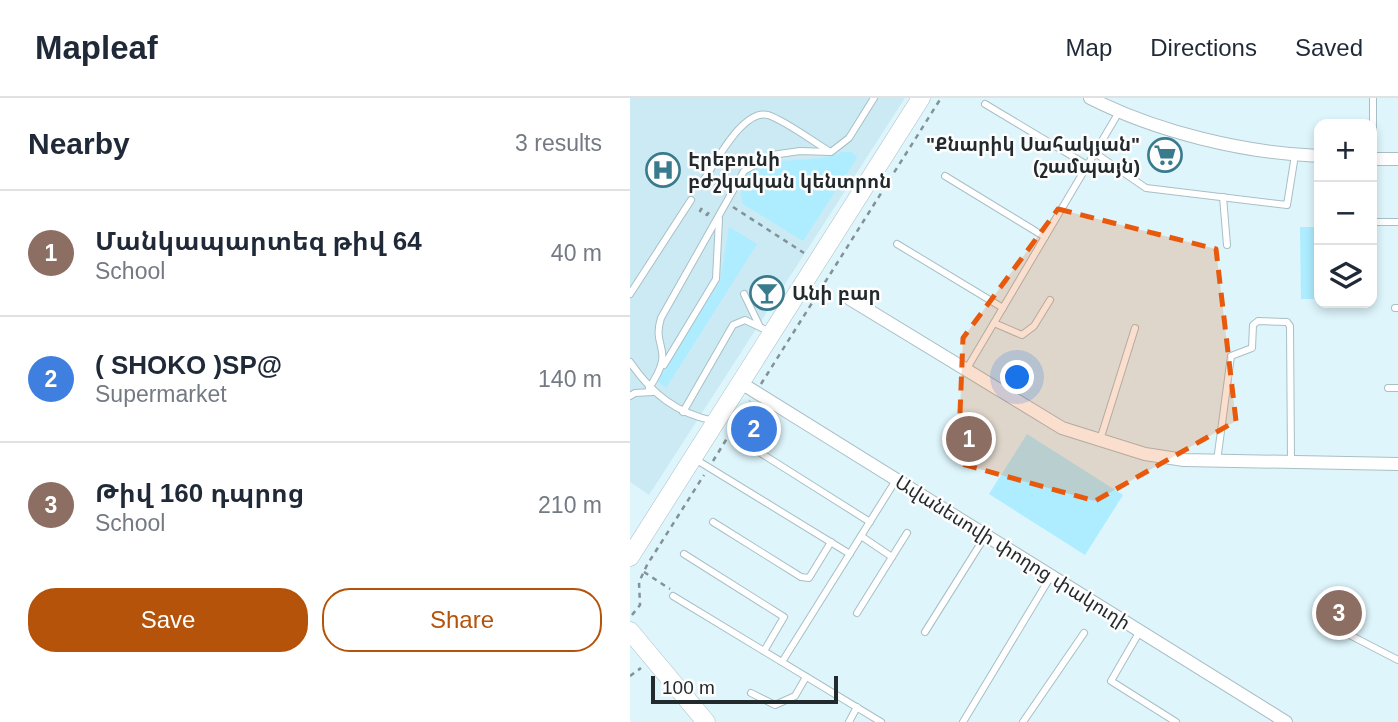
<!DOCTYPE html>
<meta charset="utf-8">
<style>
:root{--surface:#fff;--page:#f6f6f7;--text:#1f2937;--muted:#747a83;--line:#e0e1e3;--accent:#b45309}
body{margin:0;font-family:Helvetica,"Noto Sans Armenian",sans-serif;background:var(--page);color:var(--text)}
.controls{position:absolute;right:21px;top:21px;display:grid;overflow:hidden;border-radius:14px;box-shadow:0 4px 10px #0003}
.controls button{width:63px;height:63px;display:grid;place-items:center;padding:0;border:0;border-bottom:2px solid var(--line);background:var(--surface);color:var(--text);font:35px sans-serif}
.scale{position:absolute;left:21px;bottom:18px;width:187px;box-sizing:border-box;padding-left:7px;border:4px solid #222a2d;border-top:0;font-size:19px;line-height:24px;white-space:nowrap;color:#222a2d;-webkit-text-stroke:5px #fdfdfd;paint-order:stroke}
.you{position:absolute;left:388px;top:280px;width:24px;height:24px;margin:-18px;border:5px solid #fff;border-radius:50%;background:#1a73e8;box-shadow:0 0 0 10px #1a73e833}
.badge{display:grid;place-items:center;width:46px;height:46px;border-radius:50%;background:var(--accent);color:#fff;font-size:23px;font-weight:700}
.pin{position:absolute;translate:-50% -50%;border:4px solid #fff;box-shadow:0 2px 7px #0006}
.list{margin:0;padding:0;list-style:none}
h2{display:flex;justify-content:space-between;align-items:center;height:91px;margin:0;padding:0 28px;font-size:30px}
h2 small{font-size:23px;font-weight:400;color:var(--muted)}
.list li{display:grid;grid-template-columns:46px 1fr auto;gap:21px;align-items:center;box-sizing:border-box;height:126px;padding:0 28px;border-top:2px solid var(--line)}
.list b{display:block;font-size:26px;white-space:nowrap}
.list p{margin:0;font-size:23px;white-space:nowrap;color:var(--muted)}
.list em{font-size:23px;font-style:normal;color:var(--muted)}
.actions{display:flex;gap:14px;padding:21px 28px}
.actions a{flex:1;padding:16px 0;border:2px solid var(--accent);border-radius:28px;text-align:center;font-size:24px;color:var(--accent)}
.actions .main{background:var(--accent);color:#fff}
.icon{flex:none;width:38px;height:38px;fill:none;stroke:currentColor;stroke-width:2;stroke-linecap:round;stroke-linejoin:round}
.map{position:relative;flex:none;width:768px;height:624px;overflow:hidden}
header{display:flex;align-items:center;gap:42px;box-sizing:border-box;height:98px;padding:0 35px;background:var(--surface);border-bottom:2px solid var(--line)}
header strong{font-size:33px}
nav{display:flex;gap:38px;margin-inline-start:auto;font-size:24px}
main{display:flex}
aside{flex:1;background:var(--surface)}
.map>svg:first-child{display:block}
.built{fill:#cbeaf4}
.green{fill:#aeecff}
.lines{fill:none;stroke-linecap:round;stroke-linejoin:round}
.lane-casing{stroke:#a9bfc5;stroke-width:8}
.street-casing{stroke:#a9bfc5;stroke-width:14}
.secondary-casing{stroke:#a9bfc5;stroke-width:19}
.path{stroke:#829297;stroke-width:2.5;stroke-dasharray:5 5;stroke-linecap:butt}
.lane{stroke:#fff;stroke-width:6}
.street{stroke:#fff;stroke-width:12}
.secondary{stroke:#fff;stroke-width:18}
.marked{fill:#e8590c;fill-opacity:0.2;stroke:#e8590c;stroke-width:5;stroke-dasharray:14 9;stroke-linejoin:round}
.labels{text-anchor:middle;stroke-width:5;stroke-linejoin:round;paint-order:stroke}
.poi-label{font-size:19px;font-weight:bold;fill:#222a2d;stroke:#fdfdfd;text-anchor:start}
.street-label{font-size:19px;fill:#222a2d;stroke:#fdfdfd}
</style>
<header>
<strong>Mapleaf</strong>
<nav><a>Map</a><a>Directions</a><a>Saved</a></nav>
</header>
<main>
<aside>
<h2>Nearby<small>3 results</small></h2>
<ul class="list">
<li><span class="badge" style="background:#8d6e63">1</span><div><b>Մանկապարտեզ թիվ 64</b><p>School</p></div><em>40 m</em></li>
<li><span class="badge" style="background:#3f7fe0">2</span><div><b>( SHOKO )SP@</b><p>Supermarket</p></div><em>140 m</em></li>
<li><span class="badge" style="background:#8d6e63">3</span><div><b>Թիվ 160 դպրոց</b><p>School</p></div><em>210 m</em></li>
</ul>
<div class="actions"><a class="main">Save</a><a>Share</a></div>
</aside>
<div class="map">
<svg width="768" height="624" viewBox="0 0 768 624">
<rect width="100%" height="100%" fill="#def5fc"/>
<polygon class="built" points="0,0 275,0 19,397 0,384"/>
<g class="green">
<path d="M212 54H222L227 60 173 143 113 106C97 46 184 71 212 54Z"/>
<polygon points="99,129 127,146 36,290 27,282 90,183"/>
<polygon points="670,129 689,129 689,201 671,201"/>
<polygon points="397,336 493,397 455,457 359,396"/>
</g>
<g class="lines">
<g class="lane-casing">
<g id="lane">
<polyline points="355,6 457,67"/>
<polyline points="465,55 516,90 657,107 665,57"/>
<polyline points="743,61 743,0"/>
<polyline points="315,78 415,139"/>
<path d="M73 83C85 66 113 10 138 17 156 23 182 43 199 53"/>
<polyline points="593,99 597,147"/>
<polyline points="742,124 768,124"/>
<polyline points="267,146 373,210"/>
<polyline points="0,196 61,102"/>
<polyline points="114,196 129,227"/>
<polyline points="765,210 768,210"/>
<polyline points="364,225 392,237 404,228 420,202"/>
<path d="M0 264C22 296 46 315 84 323"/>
<polyline points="34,267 86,181 89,121"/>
<polyline points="336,272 489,14"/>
<path d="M19 290C47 249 21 252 31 220L114 73 142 57 170 53 201 54 219 40 244 0"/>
<polyline points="758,290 768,290"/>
<polyline points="0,298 5,295 23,294"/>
<polyline points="53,314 103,227 115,222 140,234"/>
<polyline points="470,342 505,230"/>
<polyline points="129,354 240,424"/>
<polyline points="65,361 220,456"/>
<polyline points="587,363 601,258 622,250 623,227 628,223 657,224 660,228 661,363"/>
<polyline points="83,424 171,479 179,480 201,444"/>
<polyline points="231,438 262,459"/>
<polyline points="54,456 154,519 134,553"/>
<polyline points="43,498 251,624"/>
<polyline points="227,515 277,435"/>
<polyline points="710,532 768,562"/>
<polyline points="510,533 481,583 546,624"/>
<polyline points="295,534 356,437"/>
<polyline points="152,564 266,382"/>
<polyline points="121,595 145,607 165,598 176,579"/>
<polyline points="219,624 227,609"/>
<polyline points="333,624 421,478"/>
<polyline points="393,624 454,535"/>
</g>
</g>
<g class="street-casing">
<g id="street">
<path d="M460 0C527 34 614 55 689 58"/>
<polyline points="742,61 768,61"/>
<polyline points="220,201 432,330 515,356 554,362 768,366"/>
<polyline points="111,285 656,624"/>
</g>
</g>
<g class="secondary-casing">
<g id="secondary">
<polyline points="0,459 291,0"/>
<polyline points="0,533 76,624"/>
</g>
</g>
<g class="path">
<polyline points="85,88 90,81 97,85"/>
<polyline points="103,109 174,155"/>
<polyline points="72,110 70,113 77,117 79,114"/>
<polyline points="131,286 311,0"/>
<polyline points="83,363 120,303"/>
<polyline points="14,474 40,491"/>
<polyline points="2,517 10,507 9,484 17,467 74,377"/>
<polyline points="0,578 11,570"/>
</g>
<use href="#lane" class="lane"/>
<use href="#street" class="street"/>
<use href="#secondary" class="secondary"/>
</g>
<path class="marked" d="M428 111 586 151 606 323 465 403 328 365 333 240Z"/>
<defs>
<g id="supermarket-ring" transform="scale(1.75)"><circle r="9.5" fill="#fdfdfd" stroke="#397b8d" stroke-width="1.5"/><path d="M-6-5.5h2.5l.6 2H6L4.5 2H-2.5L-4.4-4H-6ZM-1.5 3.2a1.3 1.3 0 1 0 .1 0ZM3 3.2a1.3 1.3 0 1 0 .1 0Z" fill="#397b8d"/></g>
<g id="hospital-ring" transform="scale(1.75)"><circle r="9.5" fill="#fdfdfd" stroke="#397b8d" stroke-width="1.5"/><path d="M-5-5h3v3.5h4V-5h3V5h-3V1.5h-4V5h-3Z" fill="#397b8d"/></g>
<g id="bar-ring" transform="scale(1.75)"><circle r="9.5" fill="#fdfdfd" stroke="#397b8d" stroke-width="1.5"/><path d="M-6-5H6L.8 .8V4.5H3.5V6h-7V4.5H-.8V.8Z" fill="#397b8d"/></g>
</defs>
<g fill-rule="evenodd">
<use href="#supermarket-ring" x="535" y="57"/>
<use href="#hospital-ring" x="33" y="72"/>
<use href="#bar-ring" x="137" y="195"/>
</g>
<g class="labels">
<g class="poi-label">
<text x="510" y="53" text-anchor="end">"Քնարիկ Սահակյան"<tspan x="510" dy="22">(շամպայն)</tspan></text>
<text x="58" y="68">Էրեբունի<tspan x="58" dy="22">բժշկական կենտրոն</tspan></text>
<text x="162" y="202">Անի բար</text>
</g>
<g class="street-label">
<text transform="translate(383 454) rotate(32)" y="7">Ավանեսովի փողոց փակուղի</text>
</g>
</g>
</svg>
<div class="controls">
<button>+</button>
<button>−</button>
<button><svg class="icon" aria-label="layers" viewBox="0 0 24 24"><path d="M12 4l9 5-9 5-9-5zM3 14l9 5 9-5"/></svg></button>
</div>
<div class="scale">100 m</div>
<div class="you"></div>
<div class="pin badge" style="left:339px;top:341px;background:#8d6e63">1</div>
<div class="pin badge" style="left:124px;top:331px;background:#3f7fe0">2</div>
<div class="pin badge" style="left:709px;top:515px;background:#8d6e63">3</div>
</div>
</main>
